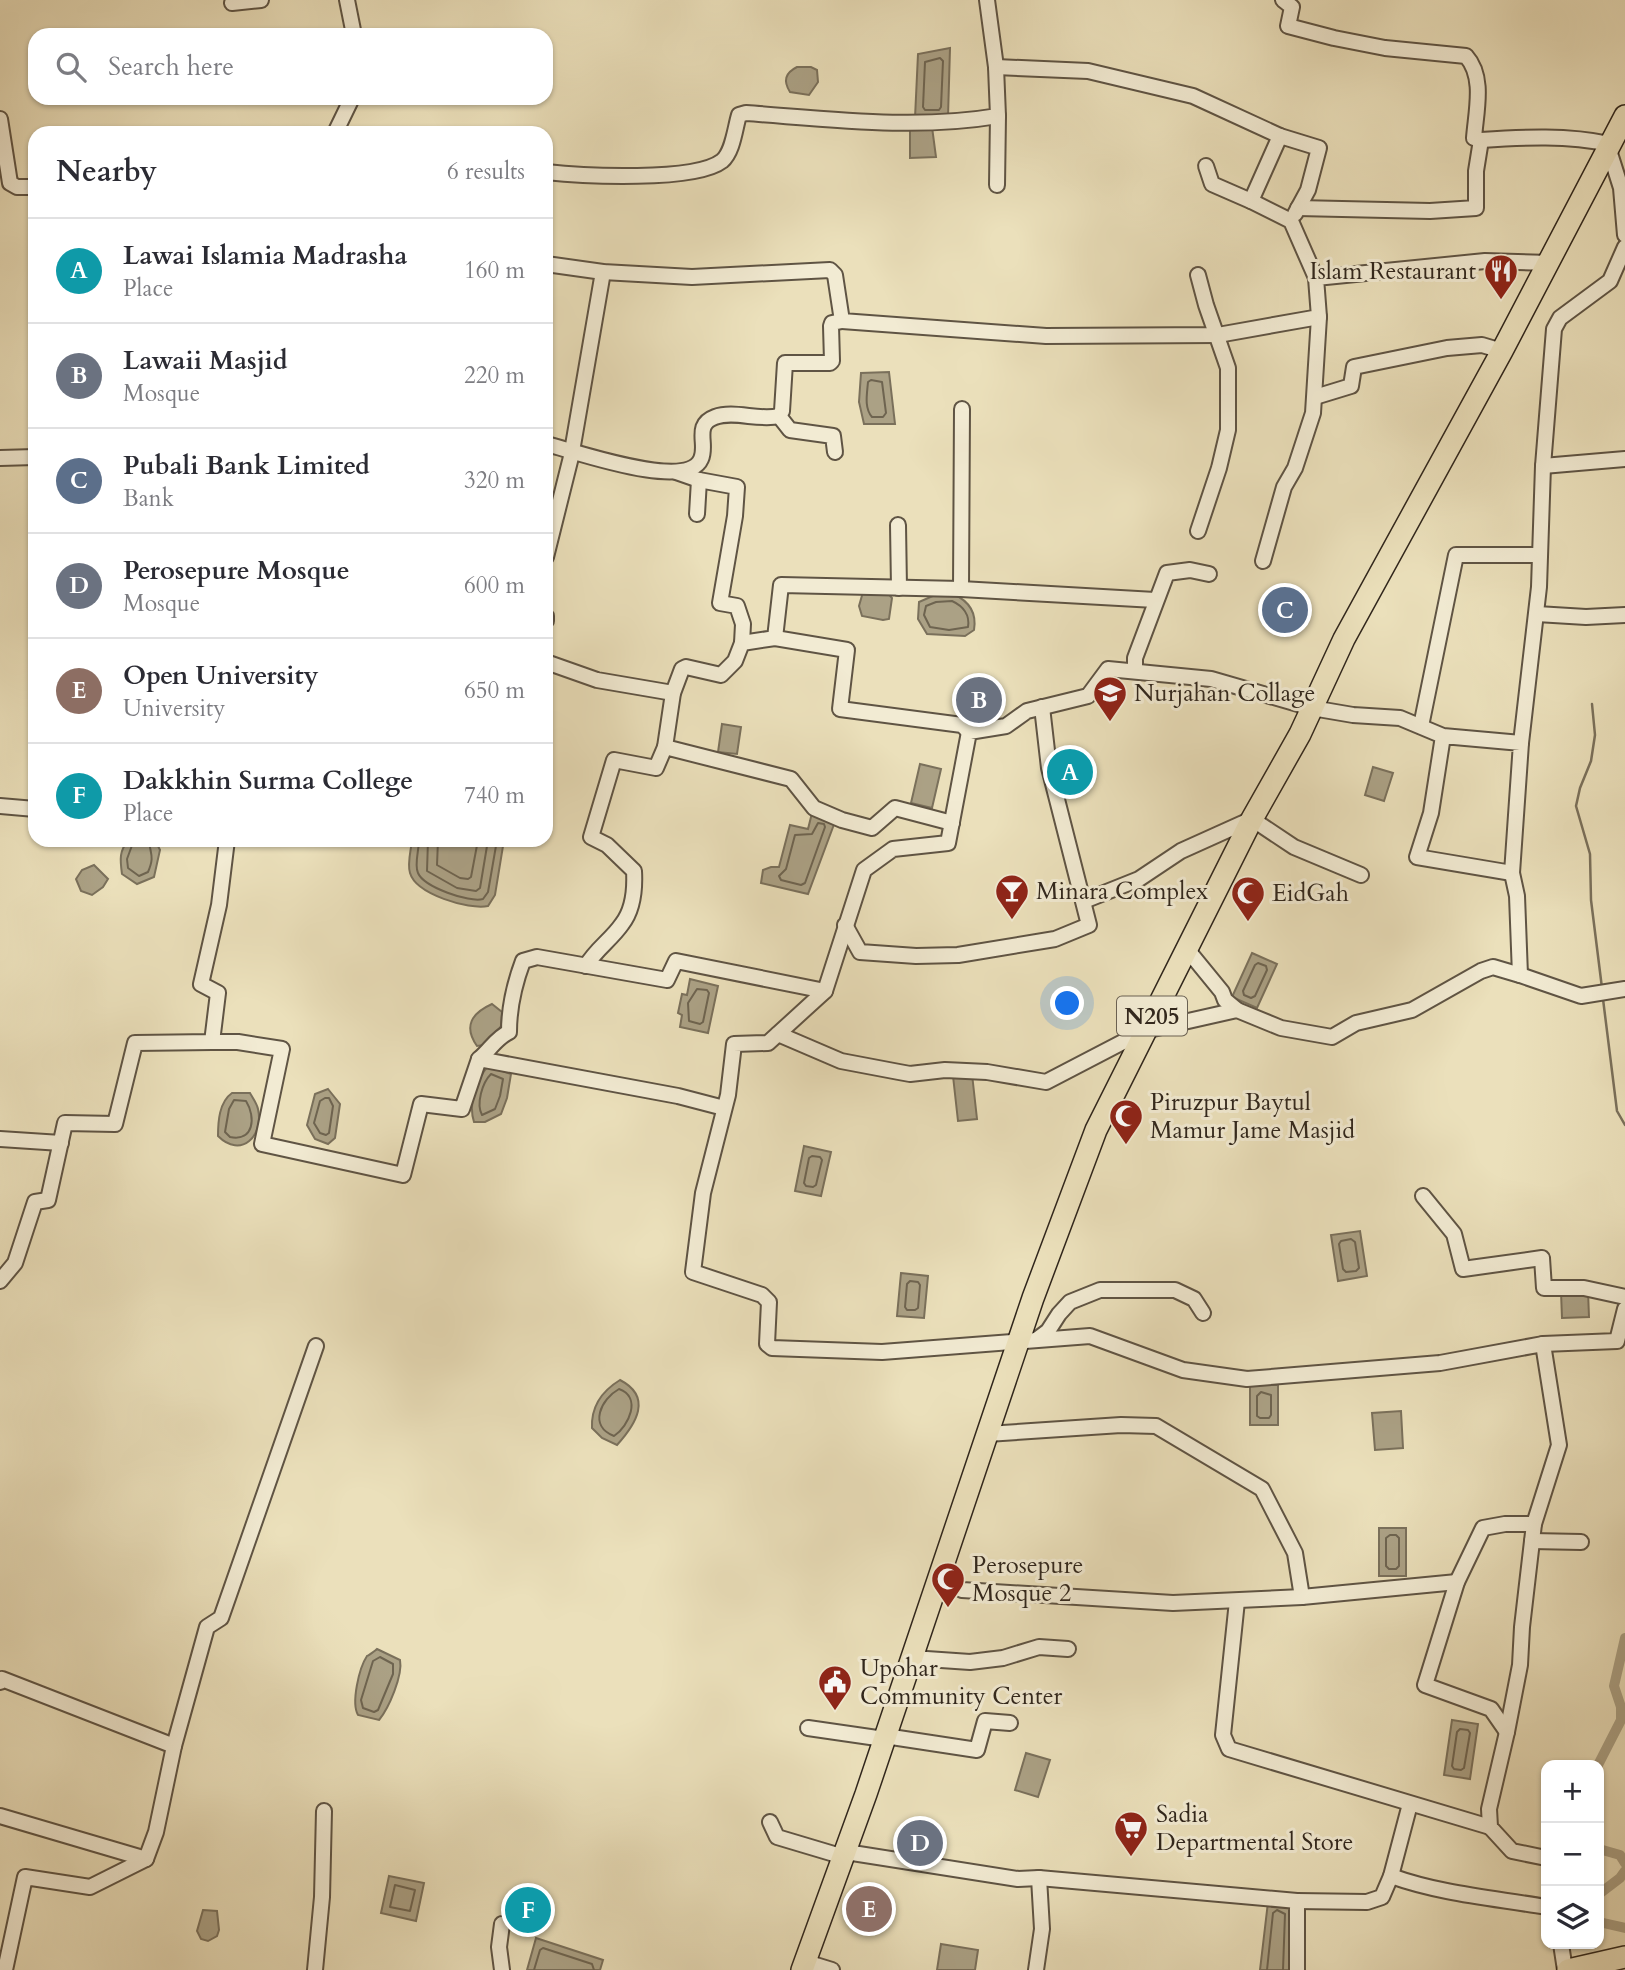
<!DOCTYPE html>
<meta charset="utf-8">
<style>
:root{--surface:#fff;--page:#f2f2f3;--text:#2b2b33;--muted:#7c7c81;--line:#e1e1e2;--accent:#111827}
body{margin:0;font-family:Cardo,serif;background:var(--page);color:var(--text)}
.controls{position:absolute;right:21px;bottom:21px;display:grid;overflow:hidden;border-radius:14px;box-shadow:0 2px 5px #0004}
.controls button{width:63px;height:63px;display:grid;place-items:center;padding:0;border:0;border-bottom:2px solid var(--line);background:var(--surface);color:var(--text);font:35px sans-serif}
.you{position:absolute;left:1068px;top:1004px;width:24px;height:24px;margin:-18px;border:5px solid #fff;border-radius:50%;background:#1a73e8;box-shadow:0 0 0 10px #1a73e833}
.badge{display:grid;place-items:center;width:46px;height:46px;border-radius:50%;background:var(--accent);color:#fff;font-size:23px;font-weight:700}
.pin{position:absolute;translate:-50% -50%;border:4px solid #fff;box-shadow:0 2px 7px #0006}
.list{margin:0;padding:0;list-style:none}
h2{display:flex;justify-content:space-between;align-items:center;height:91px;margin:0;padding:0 28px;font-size:30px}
h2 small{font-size:23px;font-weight:400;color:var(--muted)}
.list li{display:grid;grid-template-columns:46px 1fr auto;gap:21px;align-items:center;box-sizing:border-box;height:105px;padding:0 28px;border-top:2px solid var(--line)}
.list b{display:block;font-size:26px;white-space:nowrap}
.list p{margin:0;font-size:23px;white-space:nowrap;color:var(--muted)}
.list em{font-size:23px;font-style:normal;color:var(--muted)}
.icon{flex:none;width:38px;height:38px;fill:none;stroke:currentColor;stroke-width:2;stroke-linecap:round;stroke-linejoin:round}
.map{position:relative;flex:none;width:1625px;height:1970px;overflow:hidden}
.search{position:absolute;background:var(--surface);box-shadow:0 2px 5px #0004;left:28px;top:28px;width:525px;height:77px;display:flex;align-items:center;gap:18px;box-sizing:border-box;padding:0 24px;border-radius:21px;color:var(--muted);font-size:26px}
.panel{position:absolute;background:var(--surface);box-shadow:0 2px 5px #0004;left:28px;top:126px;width:525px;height:721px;border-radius:21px}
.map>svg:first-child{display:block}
.water{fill:#aba185;stroke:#7a705b;stroke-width:2}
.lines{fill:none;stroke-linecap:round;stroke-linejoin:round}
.shore{stroke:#6e6450;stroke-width:2}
.stream{stroke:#7a705b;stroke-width:2.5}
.canal{stroke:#aba185;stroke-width:10}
.minor-casing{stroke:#5f5444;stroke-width:18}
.highway-casing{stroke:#30261c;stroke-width:24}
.minor{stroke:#f2ebd3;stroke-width:14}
.highway{stroke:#ebe0bb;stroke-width:21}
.labels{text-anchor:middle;stroke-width:6;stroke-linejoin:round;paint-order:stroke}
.shield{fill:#f2ebd3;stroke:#6a6153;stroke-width:2}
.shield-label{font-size:23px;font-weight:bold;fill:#30261c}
.poi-label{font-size:24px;fill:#30261c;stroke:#f2ebd3;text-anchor:start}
</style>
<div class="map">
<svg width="1625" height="1970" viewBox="0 0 1625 1970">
<rect width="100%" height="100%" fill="#ebe0bb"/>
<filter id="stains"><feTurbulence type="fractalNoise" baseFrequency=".00286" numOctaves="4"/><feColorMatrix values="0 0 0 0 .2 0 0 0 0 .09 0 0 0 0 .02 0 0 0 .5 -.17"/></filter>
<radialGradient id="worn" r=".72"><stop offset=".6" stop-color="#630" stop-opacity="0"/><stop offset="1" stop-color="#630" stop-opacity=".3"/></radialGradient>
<g class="water">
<polygon points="950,48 948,117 915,118 918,54"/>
<path d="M797 67H811L817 70 818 82 809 95 790 92C783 81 785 73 797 67Z"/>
<polygon points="932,127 936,157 910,158 910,129"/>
<polygon points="889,372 895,424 864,424 859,402 861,373"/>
<polygon points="886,591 892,598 889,619 883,620 862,616 859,606 863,592"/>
<path d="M953 594C969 601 977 612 974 630L965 636 927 634 918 619 919 602 935 595Z"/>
<polygon points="722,724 741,727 737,754 718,752"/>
<polygon points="920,764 941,769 932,808 911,803"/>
<polygon points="1373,767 1393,773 1384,801 1365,795"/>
<polygon points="812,813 836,819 808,894 761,883 763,870 771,867 779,867 790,825 808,829"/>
<path d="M129 840H155L160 850 154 877 137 884 122 874C120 860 119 850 129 840Z"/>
<path d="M412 840H504L495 895 488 906C468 910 416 894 410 873 407 864 411 850 412 840Z"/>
<polygon points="94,865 108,879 103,887 92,895 81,891 76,879 82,870"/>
<polygon points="1252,953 1277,964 1257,1008 1232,997"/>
<polygon points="690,979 718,986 708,1033 680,1027 682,1015 678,1013 682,994 687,995"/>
<path d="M492 1004 502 1012 501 1026 491 1044 477 1046C463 1026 472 1013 492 1004Z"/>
<path d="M488 1066 511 1074 507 1098 501 1114 485 1122H474C468 1104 476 1080 488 1066Z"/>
<polygon points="972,1074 977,1119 958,1121 953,1076"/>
<polygon points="328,1089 340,1104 335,1138 328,1144 315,1139 307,1125 315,1094"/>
<path d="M232 1093H250C253 1098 257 1104 258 1109 264 1136 241 1159 218 1136 218 1122 219 1102 232 1093Z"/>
<polygon points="804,1146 831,1152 821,1196 795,1191"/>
<polygon points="1360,1231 1367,1276 1338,1281 1331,1235"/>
<polygon points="901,1273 928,1276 924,1318 897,1316"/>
<polygon points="1588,1291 1589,1317 1562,1318 1561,1292"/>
<path d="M620 1380C653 1397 636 1424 617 1445L602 1438 592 1428C591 1407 602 1391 620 1380Z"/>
<rect x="1250" y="1385" width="28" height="40"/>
<polygon points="1401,1411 1403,1448 1375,1450 1372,1413"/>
<rect x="1379" y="1528" width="27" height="48"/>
<path d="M377 1649 400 1660C403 1675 389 1708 379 1720L358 1715C351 1703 359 1668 367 1656 368 1656 376 1650 377 1649Z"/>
<polygon points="1452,1720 1478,1724 1470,1779 1444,1775"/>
<polygon points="1026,1753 1050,1760 1038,1797 1015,1790"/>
<polygon points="389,1876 424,1883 416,1921 381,1913"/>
<polygon points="1268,1902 1293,1905 1289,1970 1260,1970"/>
<polygon points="203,1910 217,1911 219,1930 217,1936 208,1941 201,1939 197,1931"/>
<polygon points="536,1938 603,1960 600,1970 527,1970"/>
<polygon points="941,1944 978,1950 975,1970 937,1970"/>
</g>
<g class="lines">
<g class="shore">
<polygon points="940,58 943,61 941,107 939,110 925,110 923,107 925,62"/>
<path d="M871 380 882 382 886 413 883 417H872C864 408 867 394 868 382Z"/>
<path d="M952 601C963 606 970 615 968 627L949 630 930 627 924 615 926 606 936 602Z"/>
<polygon points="818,823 824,824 825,827 805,883 801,885 781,880 779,876 786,869 795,835 812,834"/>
<path d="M134 840 127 859 128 868 139 876 148 872C155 856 150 854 149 840"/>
<path d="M419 840C419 850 414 865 418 873 424 887 469 903 483 899L488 892 497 840"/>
<polyline points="428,840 427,871 457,888 476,891 480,888 488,840"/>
<polyline points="438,840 437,865 460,878 468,879 471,877 478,840"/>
<polygon points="1258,963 1266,966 1267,970 1255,996 1251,998 1244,995 1243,991 1255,965"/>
<polygon points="697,989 707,990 709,993 703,1022 700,1024 689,1021 688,1003"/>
<path d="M491 1074 503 1079 500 1096 495 1109 482 1115C476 1104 482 1083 491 1074Z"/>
<polygon points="325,1098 329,1098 333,1106 329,1133 326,1135 320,1133 314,1123 320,1101"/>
<path d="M234 1100 246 1101C256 1117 254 1142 230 1137L225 1132 229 1109Z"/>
<polygon points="812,1156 820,1157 822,1160 816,1185 813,1187 806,1186 804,1183 809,1158"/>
<polygon points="1351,1239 1355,1242 1359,1268 1356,1271 1346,1272 1343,1269 1339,1244 1341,1241"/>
<polygon points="910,1281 918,1282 920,1285 918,1308 915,1310 907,1310 905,1307 907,1284"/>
<path d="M619 1389C642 1397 629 1426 614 1436 588 1426 601 1399 619 1389Z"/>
<polygon points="1261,1392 1271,1395 1271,1415 1269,1418 1260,1418 1257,1416 1257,1396"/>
<polygon points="1390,1535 1396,1535 1399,1538 1399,1566 1396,1569 1389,1569 1386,1566 1386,1538"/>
<polygon points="380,1657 393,1664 393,1674 378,1710 374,1712 363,1708 361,1700 373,1661"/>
<polygon points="1460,1729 1468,1730 1470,1733 1464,1768 1461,1770 1454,1769 1452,1766 1457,1732"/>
<polygon points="395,1885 415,1890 410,1911 390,1907"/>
<polyline points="534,1970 540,1950 543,1948 592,1964 594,1970"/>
<polyline points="1267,1970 1273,1913 1277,1910 1285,1914 1283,1970"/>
</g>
<g class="stream">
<polyline points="1592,704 1595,735 1591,761 1580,788 1576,806 1590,854 1591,900 1602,988"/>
<polyline points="1603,999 1617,1111 1625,1125"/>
</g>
<g class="canal">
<polyline points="1598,1765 1621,1720 1621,1707 1614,1686 1625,1638"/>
<polyline points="1599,1849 1620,1855 1625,1863"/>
<polyline points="1599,1894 1620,1878 1625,1871"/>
<polyline points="1599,1922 1625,1928"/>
</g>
<g class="minor-casing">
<g id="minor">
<polyline points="347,0 354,35"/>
<path d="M1283 0 1292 7 1288 26 1334 38 1385 48 1466 56C1485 77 1476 111 1474 138L1481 140C1525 137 1567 135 1610 144"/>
<polyline points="232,3 261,0"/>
<polyline points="996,67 1088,71 1193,96 1280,136 1251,201 1291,221 1316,278"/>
<polyline points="0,119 10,183 17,187 35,187"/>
<polyline points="335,133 352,98"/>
<polyline points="1280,136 1319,148 1308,190 1295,214"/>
<polyline points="1608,147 1621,188 1625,235"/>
<polyline points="1206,166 1212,184 1251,201"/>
<path d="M546 172C582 176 695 182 722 161 733 152 735 128 739 115L746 113C829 119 915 130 998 116L996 67 987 0"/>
<polyline points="997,185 998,116"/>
<polyline points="1298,208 1430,211 1476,208 1476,171 1481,140"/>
<polyline points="546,264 603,272 692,277 830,270 835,275 842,321 1046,336 1218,335 1319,317 1316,278 1485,261 1550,263"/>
<polyline points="1198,275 1206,305 1228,368 1228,430 1219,468 1198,531"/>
<polyline points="1315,397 1351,386 1354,367 1447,348 1482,345 1502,351"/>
<polyline points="779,416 790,430 833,436 835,452"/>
<path d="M546 444C572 450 687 492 701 459 708 444 693 425 715 417 734 410 759 421 779 416L782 411 785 363H830L832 361 831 326 832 323 842 321"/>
<polyline points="0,458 35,457"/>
<polyline points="1543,466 1625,459"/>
<polyline points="676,472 699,480 737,487 735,516 720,603 737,606 743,624 742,643"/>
<polyline points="697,514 699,480"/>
<polyline points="898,525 899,588"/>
<polyline points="546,557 571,457 603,272"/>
<polyline points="1263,561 1284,487 1295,468 1313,413 1319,317"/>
<polyline points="961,589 962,409"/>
<polyline points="1537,614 1586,617 1625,615"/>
<polyline points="546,616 546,621"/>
<polyline points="775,638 847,650 840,709 962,725 969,732"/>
<polyline points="546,662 597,680 673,693"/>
<polyline points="1135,669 1135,658 1167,573 1190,570 1209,574"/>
<polyline points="1421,726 1456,555 1540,555"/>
<polyline points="1443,736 1521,743 1512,873 1417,857 1431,813 1443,736 1400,718 1353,715 1312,708 1211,679 1108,669 1088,696 1027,711 1006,726 969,732 948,843 893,849 864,870 825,991 768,1043 734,1044 728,1095 703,1193 693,1272 762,1295 769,1302 767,1344 772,1348 882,1352 1090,1336 1183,1370 1247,1379 1440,1363 1543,1344 1559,1445 1534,1524 1522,1627 1520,1665 1507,1732 1489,1809 1490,1827 1512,1851 1546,1858"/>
<polyline points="1521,743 1539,587 1543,466 1554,329 1560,318 1610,281 1625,247"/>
<polyline points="665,747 673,693 682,669 686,667 721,675 735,661 742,643 775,638 781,585 961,589 1155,600"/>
<polyline points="0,806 35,809"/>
<polyline points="1084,901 1139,879 1181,851 1252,819 1294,847 1361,875"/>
<polyline points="845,925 860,952 916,956 958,955 1055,939 1089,925 1049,768 1042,707"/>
<polyline points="1186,948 1222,992 1225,1000 1237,1010"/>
<path d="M586 966C596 949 611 940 622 924 633 910 635 889 634 871L607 845 591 837 614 760 656 768 665 747 791 779 814 808 842 820 872 828 895 808 952 823"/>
<polyline points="1520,975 1581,996 1625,989"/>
<polyline points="778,1034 841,1061 899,1072 910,1074 945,1070 987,1072 1046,1082 1144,1031 1237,1010 1281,1028 1332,1037 1356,1023 1412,1010 1481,971 1493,967 1520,975 1517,896 1512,873"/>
<polyline points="212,1042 238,1042 282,1049 262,1144 403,1175 421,1104 462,1109 479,1059 678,1096 724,1108"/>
<path d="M479 1059C490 1050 496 1038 509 1032 509 1007 514 985 523 961L537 957 667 980 676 961 825 991"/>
<polyline points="0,1139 61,1143"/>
<polyline points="1423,1196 1454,1234 1463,1269 1542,1258 1544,1288 1584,1288 1625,1297"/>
<polyline points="0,1281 15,1263 35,1202 48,1200 65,1123 115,1124 135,1043 212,1042 218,993 201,984 219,905 227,840"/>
<polyline points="1036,1340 1048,1331 1059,1314 1070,1302 1100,1290 1175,1290 1194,1299 1203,1313"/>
<polyline points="1543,1344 1617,1341 1625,1309"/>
<polyline points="987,1434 1121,1425 1156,1426 1262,1489 1295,1553 1302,1597"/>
<polyline points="1532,1541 1581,1542"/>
<polyline points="940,1579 962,1590 1173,1603 1302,1597 1457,1582"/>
<polyline points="1237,1601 1223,1735 1229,1749 1490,1827"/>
<polyline points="912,1658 970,1662 1003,1658 1039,1647 1068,1649"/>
<polyline points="0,1682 2,1679 174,1746 156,1832 146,1859 90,1887 25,1877 5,1970"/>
<polyline points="808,1728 884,1739"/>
<polyline points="1507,1732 1491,1709 1425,1685 1457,1582 1483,1528 1505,1524 1534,1524"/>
<polyline points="885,1736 977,1750 985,1721 1010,1723"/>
<polyline points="174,1746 207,1627 221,1618 316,1346"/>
<polyline points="0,1816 146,1859"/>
<polyline points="770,1822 777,1837 844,1857"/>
<polyline points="846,1852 1018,1879 1039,1878 1297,1901 1297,1970"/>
<path d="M1391 1876C1441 1894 1494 1898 1546 1907"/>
<polyline points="1297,1901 1367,1902 1382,1897 1391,1876 1410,1804"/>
<polyline points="502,1924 499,1947 502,1970"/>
<polyline points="1561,1944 1565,1970"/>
<polyline points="806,1962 832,1970"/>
<polyline points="315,1970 322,1897 324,1811"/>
<polyline points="1036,1970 1042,1929 1039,1878"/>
</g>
</g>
<g class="highway-casing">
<g id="highway">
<polyline points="802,1970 866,1794 1033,1298 1096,1130 1252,819 1300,734 1344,639 1502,351 1625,116"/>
<polyline points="1568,1970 1625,1957"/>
</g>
</g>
<use href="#minor" class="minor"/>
<use href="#highway" class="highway"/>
</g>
<defs>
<g id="restaurant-pin" transform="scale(1.75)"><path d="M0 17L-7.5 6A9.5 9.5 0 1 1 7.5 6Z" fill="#8f2418" stroke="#f2ebd3"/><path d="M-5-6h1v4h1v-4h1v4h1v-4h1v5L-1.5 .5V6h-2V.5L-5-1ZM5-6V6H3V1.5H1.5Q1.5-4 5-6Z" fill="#fff"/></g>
<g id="university-pin" transform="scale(1.75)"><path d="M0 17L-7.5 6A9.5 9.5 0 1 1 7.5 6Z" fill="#8f2418" stroke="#f2ebd3"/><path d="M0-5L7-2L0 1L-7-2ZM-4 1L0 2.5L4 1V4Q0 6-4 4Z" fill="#fff"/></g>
<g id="bar-pin" transform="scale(1.75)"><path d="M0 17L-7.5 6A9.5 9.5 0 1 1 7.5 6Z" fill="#8f2418" stroke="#f2ebd3"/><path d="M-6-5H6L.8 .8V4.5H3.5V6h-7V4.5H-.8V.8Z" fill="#fff"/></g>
<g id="mosque-pin" transform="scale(1.75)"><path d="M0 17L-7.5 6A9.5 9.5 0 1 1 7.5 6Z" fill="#8f2418" stroke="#f2ebd3"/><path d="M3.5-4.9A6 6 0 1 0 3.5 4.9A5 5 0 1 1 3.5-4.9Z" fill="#fff"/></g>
<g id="civic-pin" transform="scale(1.75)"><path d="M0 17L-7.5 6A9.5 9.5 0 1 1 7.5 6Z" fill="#8f2418" stroke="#f2ebd3"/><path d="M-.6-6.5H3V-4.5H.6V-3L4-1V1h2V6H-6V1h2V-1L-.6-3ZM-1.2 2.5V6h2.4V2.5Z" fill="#fff"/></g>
<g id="supermarket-pin" transform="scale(1.75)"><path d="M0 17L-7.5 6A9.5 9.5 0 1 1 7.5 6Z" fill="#8f2418" stroke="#f2ebd3"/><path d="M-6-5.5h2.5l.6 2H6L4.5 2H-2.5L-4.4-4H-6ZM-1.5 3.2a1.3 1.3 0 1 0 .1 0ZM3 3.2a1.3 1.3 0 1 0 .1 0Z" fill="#fff"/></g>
</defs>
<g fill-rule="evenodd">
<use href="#restaurant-pin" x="1501" y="271"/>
<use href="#university-pin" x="1110" y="693"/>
<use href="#bar-pin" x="1012" y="891"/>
<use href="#mosque-pin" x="1248" y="893"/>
<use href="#mosque-pin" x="1126" y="1116"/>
<use href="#mosque-pin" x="948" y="1579"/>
<use href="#civic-pin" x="835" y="1682"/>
<use href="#supermarket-pin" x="1131" y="1828"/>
</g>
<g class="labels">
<rect class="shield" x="1117" y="996.5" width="70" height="39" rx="5"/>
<g class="shield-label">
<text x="1152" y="1024">N205</text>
</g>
<g class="poi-label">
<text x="1476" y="279" text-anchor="end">Islam Restaurant</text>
<text x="1134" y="701">Nurjahan Collage</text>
<text x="1036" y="899">Minara Complex</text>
<text x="1272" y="901">EidGah</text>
<text x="1150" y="1110">Piruzpur Baytul<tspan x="1150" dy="28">Mamur Jame Masjid</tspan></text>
<text x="972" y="1573">Perosepure<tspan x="972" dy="28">Mosque 2</tspan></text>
<text x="860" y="1676">Upohar<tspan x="860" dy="28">Community Center</tspan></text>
<text x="1156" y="1822">Sadia<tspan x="1156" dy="28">Departmental Store</tspan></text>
</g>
</g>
<rect width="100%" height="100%" filter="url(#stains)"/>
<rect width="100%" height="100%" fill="url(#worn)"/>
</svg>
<div class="controls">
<button>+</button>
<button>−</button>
<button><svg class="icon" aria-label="layers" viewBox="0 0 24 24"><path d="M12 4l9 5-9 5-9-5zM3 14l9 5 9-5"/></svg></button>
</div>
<div class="you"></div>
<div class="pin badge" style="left:1070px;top:772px;background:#0f9aa8">A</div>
<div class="pin badge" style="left:979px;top:700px;background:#6b7280">B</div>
<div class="pin badge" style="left:1285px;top:610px;background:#5c6f8a">C</div>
<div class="pin badge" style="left:920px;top:1843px;background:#6b7280">D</div>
<div class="pin badge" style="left:869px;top:1909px;background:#8d6e63">E</div>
<div class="pin badge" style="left:528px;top:1910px;background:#0f9aa8">F</div>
<div class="search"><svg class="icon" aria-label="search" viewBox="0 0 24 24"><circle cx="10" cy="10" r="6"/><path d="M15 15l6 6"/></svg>Search here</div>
<section class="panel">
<h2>Nearby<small>6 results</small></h2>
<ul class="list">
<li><span class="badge" style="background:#0f9aa8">A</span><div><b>Lawai Islamia Madrasha</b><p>Place</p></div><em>160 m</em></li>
<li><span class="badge" style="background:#6b7280">B</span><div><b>Lawaii Masjid</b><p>Mosque</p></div><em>220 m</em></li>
<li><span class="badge" style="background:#5c6f8a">C</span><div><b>Pubali Bank Limited</b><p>Bank</p></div><em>320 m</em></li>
<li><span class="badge" style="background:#6b7280">D</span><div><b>Perosepure Mosque</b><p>Mosque</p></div><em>600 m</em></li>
<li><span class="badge" style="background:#8d6e63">E</span><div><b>Open University</b><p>University</p></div><em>650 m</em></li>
<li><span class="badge" style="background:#0f9aa8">F</span><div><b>Dakkhin Surma College</b><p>Place</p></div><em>740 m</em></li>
</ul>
</section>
</div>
